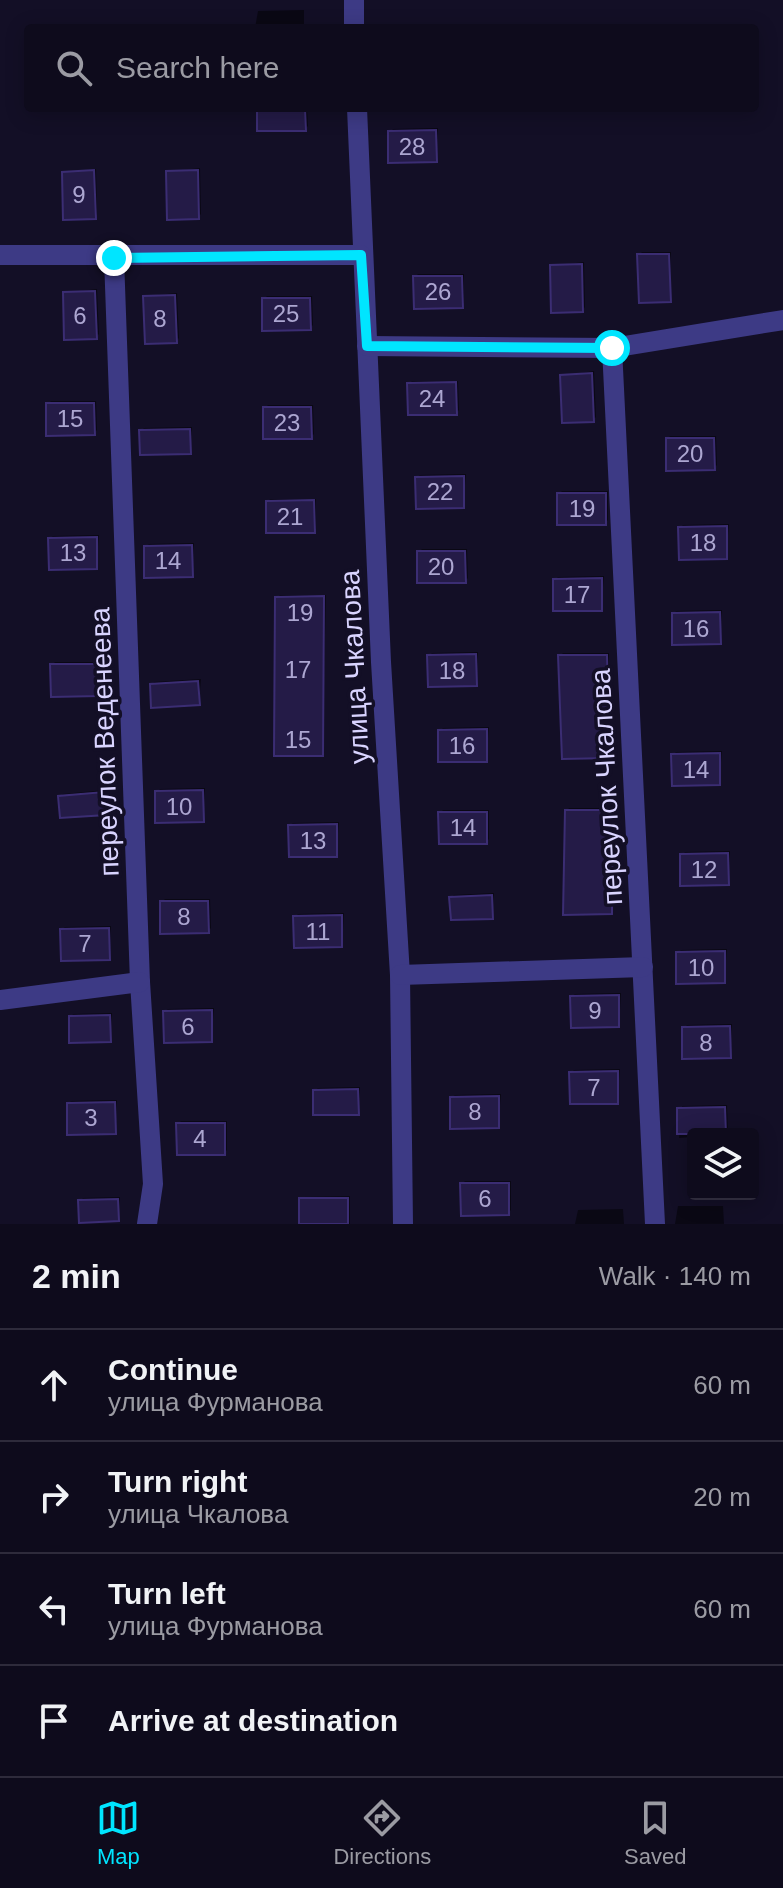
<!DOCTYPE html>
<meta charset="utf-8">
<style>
:root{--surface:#0e0b1c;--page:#1c1929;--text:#f1f3f6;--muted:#9b9ba3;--line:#2e2b3b;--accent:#00e5ff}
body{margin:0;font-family:Arial,sans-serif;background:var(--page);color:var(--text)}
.controls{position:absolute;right:24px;bottom:24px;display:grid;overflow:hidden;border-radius:8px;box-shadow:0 4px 20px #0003}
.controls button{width:72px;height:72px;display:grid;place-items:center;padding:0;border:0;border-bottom:2px solid var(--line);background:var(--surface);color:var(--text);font:40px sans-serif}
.stop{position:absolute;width:24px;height:24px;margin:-18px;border:6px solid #00e5ff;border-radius:50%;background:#fff}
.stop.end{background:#00e5ff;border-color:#fff;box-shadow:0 2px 8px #0008}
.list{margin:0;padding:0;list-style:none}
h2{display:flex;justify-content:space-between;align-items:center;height:104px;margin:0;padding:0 32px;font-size:34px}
h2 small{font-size:26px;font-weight:400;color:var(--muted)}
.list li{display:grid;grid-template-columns:52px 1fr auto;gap:24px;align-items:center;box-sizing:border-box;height:112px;padding:0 32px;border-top:2px solid var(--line)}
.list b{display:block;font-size:30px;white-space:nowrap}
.list p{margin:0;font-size:26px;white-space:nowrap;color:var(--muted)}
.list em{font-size:26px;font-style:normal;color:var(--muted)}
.icon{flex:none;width:44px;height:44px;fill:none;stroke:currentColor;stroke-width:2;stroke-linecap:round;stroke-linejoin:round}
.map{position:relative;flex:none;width:783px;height:1224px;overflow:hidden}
.search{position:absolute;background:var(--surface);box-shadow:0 4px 20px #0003;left:24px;right:24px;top:24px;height:88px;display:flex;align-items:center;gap:20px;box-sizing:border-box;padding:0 28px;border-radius:8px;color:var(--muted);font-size:30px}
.sheet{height:552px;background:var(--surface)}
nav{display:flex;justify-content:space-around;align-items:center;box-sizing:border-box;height:112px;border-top:2px solid var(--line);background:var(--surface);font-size:22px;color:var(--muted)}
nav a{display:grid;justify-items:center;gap:4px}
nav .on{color:var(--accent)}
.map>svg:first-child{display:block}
.shadow{fill:#0007}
.building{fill:#241b47;stroke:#3b2d73;stroke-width:2}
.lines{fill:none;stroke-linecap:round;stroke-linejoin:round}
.minor{stroke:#3d3a85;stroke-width:20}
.route{stroke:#00e5ff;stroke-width:10}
.labels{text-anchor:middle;stroke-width:7;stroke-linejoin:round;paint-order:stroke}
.number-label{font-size:24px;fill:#aca6d1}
.street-label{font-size:28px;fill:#d9d4ff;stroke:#130f26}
</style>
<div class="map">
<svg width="783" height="1224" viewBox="0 0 783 1224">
<rect width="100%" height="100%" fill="#130f26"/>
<g class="shadow">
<polygon points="304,10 304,28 255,28 258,11"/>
<polygon points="397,25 442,25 442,28 394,28"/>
<polygon points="259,108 307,108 308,126 305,129"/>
<polygon points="438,128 436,160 390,132 393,129"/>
<polygon points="200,168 201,214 198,217 168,172"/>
<polygon points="96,169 97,214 95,217 64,173"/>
<polygon points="642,252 671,252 670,300 639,255"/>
<polygon points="584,262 585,307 583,310 552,266"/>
<polygon points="418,274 464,274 464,303 462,306 415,277"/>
<polygon points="97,289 99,334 96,337 65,293"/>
<polygon points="177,293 179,338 176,341 145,296"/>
<polygon points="267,296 312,296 313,325 310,328 264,299"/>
<polygon points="594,371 596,417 593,420 562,376"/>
<polygon points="412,381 458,381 459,410 456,413 409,384"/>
<polygon points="51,401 96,401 97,430 94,433 48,404"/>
<polygon points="268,405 313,405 314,434 311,437 265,408"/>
<polygon points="192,427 190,452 141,431 144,428"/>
<polygon points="670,436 716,436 717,465 714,468 668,439"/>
<polygon points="466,474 463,506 417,477 420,475"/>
<polygon points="562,491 608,491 608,520 605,523 559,494"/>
<polygon points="270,499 316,499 316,528 314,531 268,502"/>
<polygon points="729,524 726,557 680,528 683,525"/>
<polygon points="99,535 96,567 50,538 53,536"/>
<polygon points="194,543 192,575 146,546 149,544"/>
<polygon points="422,549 467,549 468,578 465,581 419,552"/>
<polygon points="604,576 601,609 555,580 558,577"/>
<polygon points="280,595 326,595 322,754 277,598"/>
<polygon points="722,610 720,642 674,614 676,611"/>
<polygon points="478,652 476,684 429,656 432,653"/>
<polygon points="563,653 609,653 609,756 560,656"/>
<polygon points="55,662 101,662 101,691 98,694 52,665"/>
<polygon points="201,679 199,703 152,685 154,682"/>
<polygon points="489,727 486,760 440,731 443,728"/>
<polygon points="722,751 719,783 673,755 676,752"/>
<polygon points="205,788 203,820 157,792 160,789"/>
<polygon points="106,790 105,813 60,796 63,794"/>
<polygon points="569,808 615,808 611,912 567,811"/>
<polygon points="443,810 489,810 489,839 486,842 440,813"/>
<polygon points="339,822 336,855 290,825 293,823"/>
<polygon points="730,851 728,883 682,855 685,852"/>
<polygon points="494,893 492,917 451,897 454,895"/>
<polygon points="165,899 210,899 211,928 208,931 162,902"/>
<polygon points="344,913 342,945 295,917 298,914"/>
<polygon points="111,926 109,958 62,929 65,927"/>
<polygon points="727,949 724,981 678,953 681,950"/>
<polygon points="621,993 619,1025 572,996 575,994"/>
<polygon points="214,1008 211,1040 165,1011 168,1009"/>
<polygon points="112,1013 110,1040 71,1017 73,1014"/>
<polygon points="732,1024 730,1056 684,1028 687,1025"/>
<polygon points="620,1069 617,1102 571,1073 574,1070"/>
<polygon points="360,1087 358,1113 315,1090 318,1088"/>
<polygon points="501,1094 498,1126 452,1097 455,1095"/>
<polygon points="117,1100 115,1132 69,1103 71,1101"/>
<polygon points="727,1105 728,1134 679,1138 682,1106"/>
<polygon points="181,1121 227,1121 227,1150 224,1153 178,1124"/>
<polygon points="465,1181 511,1181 511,1210 508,1213 462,1184"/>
<polygon points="350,1196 350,1224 301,1224 304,1197"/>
<polygon points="120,1197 118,1219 80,1201 83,1198"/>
<polygon points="678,1206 723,1206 724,1224 675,1224"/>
<polygon points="623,1209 624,1224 575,1224 578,1210"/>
</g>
<g class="building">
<polygon points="257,108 305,108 306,131 257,131"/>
<polygon points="436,130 437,162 388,163 388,131"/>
<polygon points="94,170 96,219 63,220 62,172"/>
<polygon points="198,170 199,219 167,220 166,171"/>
<polygon points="637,254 669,254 671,302 639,303"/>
<polygon points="582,264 583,312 551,313 550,265"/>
<polygon points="413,276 462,276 463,308 414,309"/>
<polygon points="95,291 97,339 64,340 63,292"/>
<polygon points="175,295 177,343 145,344 143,296"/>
<polygon points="262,298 310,298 311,330 262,331"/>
<polygon points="592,373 594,422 562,423 560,375"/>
<polygon points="456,382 457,415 408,415 407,383"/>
<polygon points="46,403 94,403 95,435 46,436"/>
<polygon points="263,407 311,407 312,439 263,439"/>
<polygon points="190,429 191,454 140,455 139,430"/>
<polygon points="666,438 714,438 715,470 666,471"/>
<polygon points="464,476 464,508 416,509 415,477"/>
<rect x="557" y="493" width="49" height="32"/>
<polygon points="314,500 315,533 266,533 266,501"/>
<polygon points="727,526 727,559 679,560 678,527"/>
<polygon points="97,537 97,569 49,570 48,538"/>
<polygon points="192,545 193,577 144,578 144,546"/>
<polygon points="417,551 465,551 466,583 417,583"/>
<polygon points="602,578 602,611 553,611 553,579"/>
<polygon points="324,596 323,756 274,756 275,597"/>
<polygon points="720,612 721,644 672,645 672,613"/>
<polygon points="476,654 477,686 428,687 427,655"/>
<polygon points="558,655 607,655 610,758 562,759"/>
<polygon points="50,664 99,664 99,696 51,697"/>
<polygon points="198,681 200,705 151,708 150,684"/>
<polygon points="487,729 487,762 438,762 438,730"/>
<polygon points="720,753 720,785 672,786 671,754"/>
<polygon points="203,790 204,822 155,823 155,791"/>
<polygon points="104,792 106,815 60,818 58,796"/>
<polygon points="565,810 613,810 612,914 563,915"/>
<polygon points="438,812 487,812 487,844 439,844"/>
<polygon points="337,824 337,857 289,857 288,825"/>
<polygon points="728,853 729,885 680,886 680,854"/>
<polygon points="492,895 493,919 451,920 449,897"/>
<polygon points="160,901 208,901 209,933 160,934"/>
<polygon points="342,915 342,947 294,948 293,916"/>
<polygon points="109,928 110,960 61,961 60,929"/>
<polygon points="725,951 725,983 676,984 676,952"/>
<polygon points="619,995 619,1027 571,1028 570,996"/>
<polygon points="212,1010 212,1042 164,1043 163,1011"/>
<polygon points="110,1015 111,1042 69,1043 69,1016"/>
<polygon points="730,1026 731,1058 682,1059 682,1027"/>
<polygon points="618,1071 618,1104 570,1104 569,1072"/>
<polygon points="358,1089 359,1115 313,1115 313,1090"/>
<polygon points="499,1096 499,1128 450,1129 450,1097"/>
<polygon points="115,1102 116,1134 67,1135 67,1103"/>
<polygon points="725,1107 726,1134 677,1134 677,1108"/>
<polygon points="176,1123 225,1123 225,1155 177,1155"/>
<polygon points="460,1183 509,1183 509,1215 461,1216"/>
<rect x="299" y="1198" width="49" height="26"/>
<polygon points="118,1199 119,1221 79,1223 78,1200"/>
</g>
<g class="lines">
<g class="minor">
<polyline points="354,0 354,28"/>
<polyline points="357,108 381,662 400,975 403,1224"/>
<polyline points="0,255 361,255"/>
<polyline points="114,258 140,982 153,1184 147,1224"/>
<polyline points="367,346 612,348 783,320"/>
<polyline points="612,348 655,1224"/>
<polyline points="400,975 643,967"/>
<polyline points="0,1000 140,982"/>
</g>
</g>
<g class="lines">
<polyline class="route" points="114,258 361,255 367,346 612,348"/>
</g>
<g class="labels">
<g class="number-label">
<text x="412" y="155">28</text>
<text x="79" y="203">9</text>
<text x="438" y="300">26</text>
<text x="286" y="322">25</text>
<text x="80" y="324">6</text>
<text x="160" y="327">8</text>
<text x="432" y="407">24</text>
<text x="70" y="427">15</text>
<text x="287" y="431">23</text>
<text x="690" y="462">20</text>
<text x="440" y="500">22</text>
<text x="582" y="517">19</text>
<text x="290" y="525">21</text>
<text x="703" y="551">18</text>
<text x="73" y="561">13</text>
<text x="168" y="569">14</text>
<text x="441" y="575">20</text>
<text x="577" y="603">17</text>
<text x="300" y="621">19</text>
<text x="696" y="637">16</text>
<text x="298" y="678">17</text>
<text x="452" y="679">18</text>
<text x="298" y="748">15</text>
<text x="462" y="754">16</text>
<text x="696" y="778">14</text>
<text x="179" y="815">10</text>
<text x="463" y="836">14</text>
<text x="313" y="849">13</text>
<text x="704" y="878">12</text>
<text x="184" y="925">8</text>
<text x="318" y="940">11</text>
<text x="85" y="952">7</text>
<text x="701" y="976">10</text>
<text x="595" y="1019">9</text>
<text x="188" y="1035">6</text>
<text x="706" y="1051">8</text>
<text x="594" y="1096">7</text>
<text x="475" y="1120">8</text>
<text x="91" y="1126">3</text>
<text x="200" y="1147">4</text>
<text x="485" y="1207">6</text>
</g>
<g class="street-label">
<text transform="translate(354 667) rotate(-93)" y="10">улица Чкалова</text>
<text transform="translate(104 742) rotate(-92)" y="10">переулок Веденеева</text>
<text transform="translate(606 787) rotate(-93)" y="10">переулок Чкалова</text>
</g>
</g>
</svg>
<div class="controls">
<button><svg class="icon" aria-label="layers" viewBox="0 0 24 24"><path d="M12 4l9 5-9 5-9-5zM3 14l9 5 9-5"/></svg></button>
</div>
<div class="stop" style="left:612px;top:348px"></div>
<div class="stop end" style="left:114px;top:258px"></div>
<div class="search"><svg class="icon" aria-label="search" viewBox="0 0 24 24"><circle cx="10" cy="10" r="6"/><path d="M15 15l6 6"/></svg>Search here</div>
</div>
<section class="sheet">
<h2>2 min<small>Walk · 140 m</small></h2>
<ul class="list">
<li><svg class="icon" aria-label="ahead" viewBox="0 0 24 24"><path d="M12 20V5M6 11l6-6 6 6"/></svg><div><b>Continue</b><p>улица Фурманова</p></div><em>60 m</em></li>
<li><svg class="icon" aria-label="right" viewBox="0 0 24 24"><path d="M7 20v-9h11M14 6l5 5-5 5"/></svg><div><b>Turn right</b><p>улица Чкалова</p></div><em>20 m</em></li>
<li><svg class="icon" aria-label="left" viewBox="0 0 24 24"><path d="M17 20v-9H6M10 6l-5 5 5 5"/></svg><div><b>Turn left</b><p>улица Фурманова</p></div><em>60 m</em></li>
<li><svg class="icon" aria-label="arrive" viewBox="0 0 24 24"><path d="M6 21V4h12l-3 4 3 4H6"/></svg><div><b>Arrive at destination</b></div></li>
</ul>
</section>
<nav>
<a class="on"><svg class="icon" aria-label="map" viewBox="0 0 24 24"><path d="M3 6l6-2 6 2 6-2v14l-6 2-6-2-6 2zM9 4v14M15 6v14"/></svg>Map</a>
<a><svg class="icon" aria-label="directions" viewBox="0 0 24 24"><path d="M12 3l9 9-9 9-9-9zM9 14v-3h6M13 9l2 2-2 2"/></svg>Directions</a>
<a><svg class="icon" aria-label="saved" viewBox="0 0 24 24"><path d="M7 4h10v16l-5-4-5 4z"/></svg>Saved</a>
</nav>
